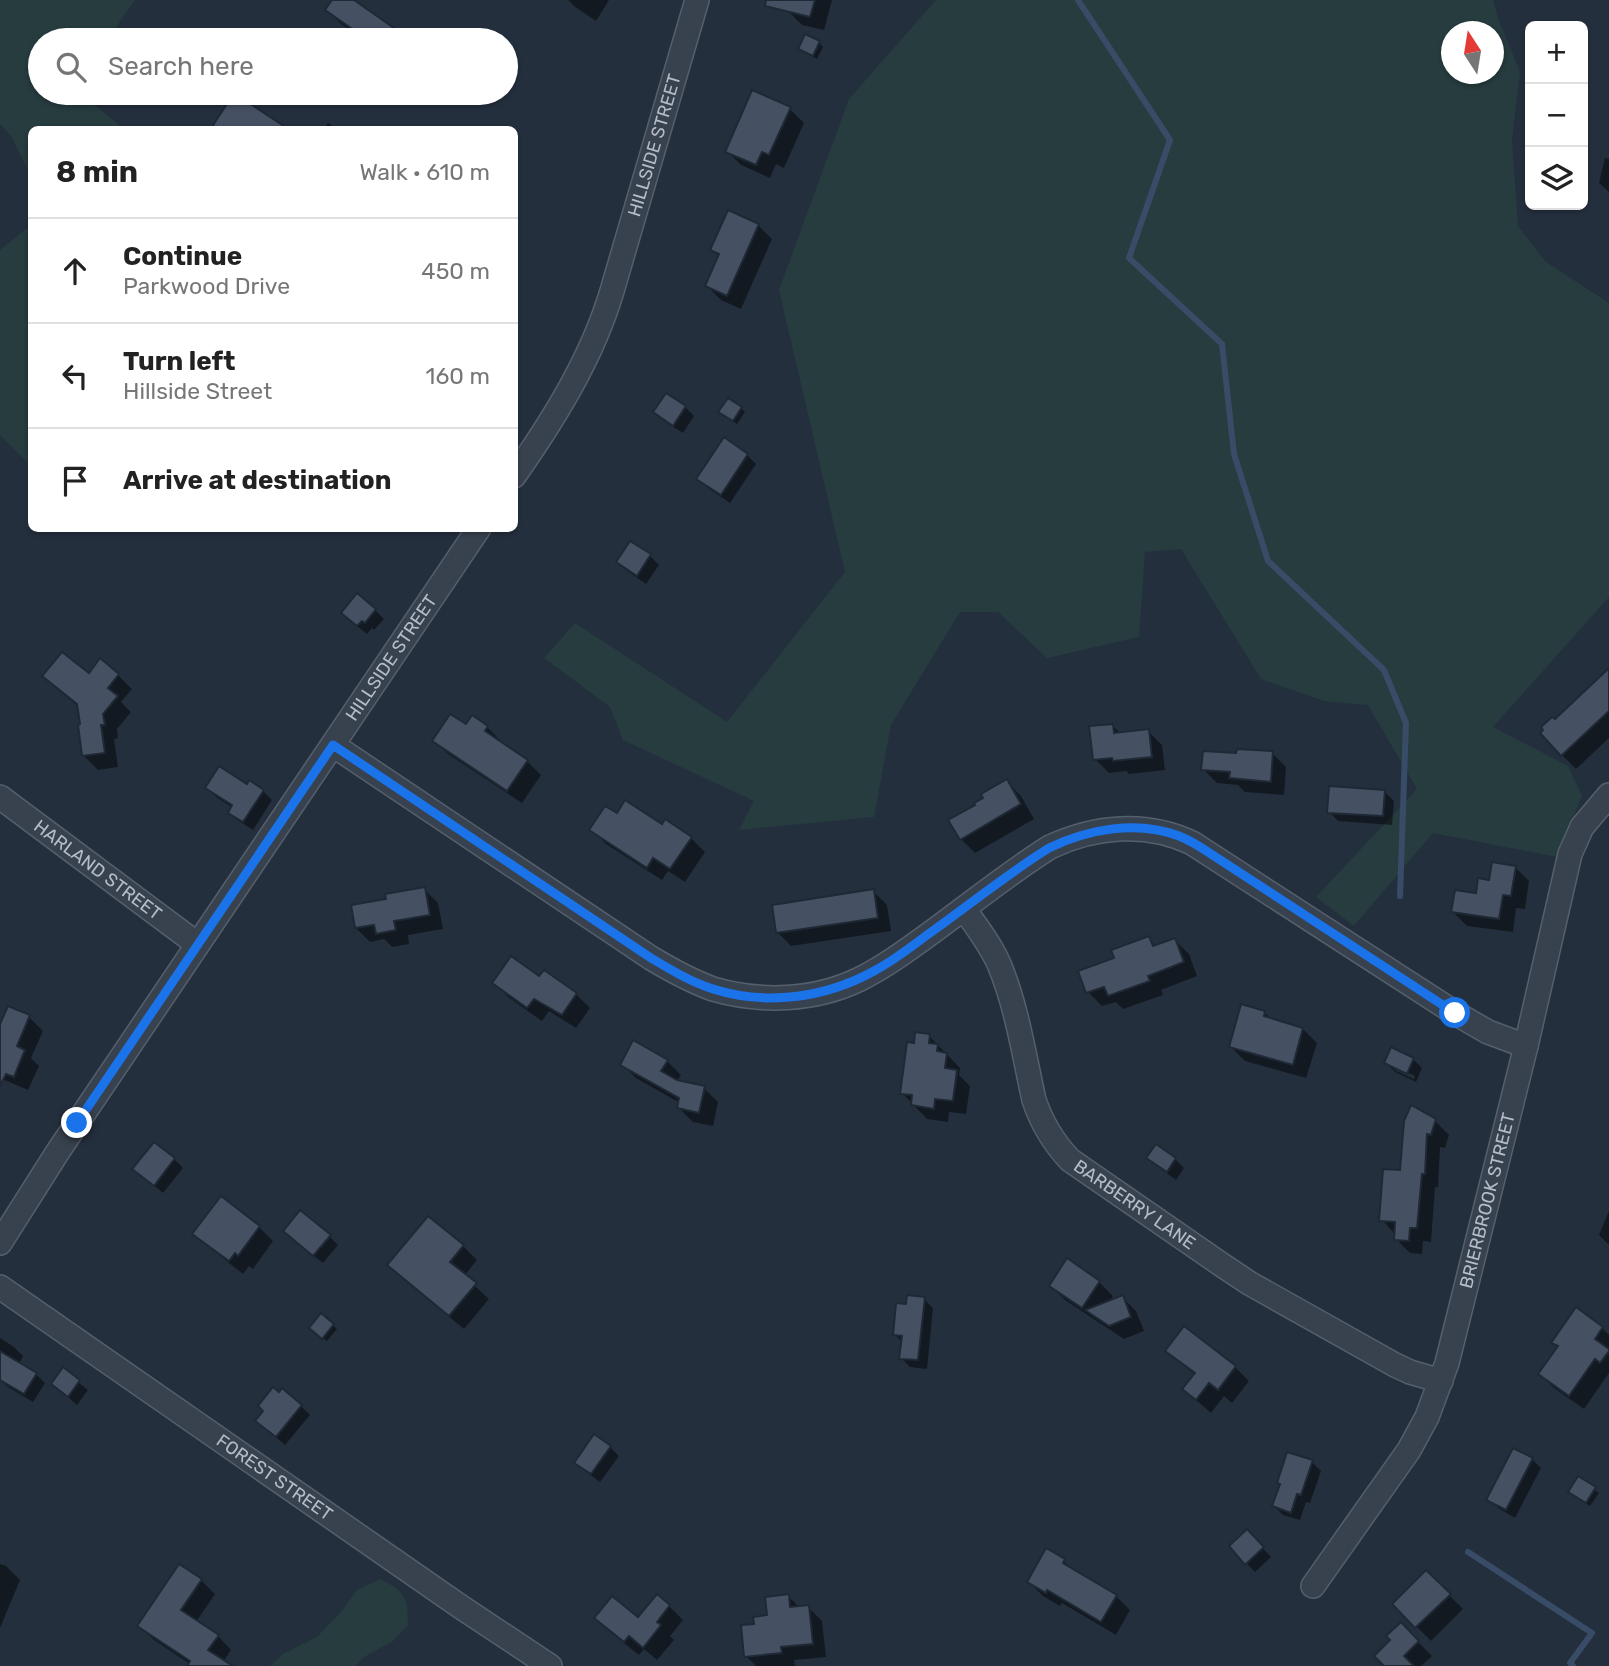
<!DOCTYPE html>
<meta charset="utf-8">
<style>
:root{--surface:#fff;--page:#f2f2f2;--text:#222;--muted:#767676;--line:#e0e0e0}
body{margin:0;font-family:Rubik,sans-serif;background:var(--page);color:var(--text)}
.controls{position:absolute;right:21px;top:21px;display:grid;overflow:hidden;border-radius:10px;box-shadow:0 2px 5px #0004}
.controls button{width:63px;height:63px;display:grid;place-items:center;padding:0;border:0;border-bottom:2px solid var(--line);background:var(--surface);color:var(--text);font:35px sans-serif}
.compass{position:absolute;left:1441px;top:21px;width:63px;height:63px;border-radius:50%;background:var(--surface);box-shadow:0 2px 5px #0004;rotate:348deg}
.stop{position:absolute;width:21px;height:21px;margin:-16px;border:5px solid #1a73e8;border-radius:50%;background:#fff}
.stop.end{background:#1a73e8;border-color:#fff;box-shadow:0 2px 7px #0008}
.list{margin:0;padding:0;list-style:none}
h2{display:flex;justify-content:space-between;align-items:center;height:91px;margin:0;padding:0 28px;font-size:30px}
h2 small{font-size:23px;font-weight:400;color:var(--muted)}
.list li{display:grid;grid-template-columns:46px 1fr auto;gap:21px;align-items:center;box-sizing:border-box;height:105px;padding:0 28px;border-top:2px solid var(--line)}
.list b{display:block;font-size:26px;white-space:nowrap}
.list p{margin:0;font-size:23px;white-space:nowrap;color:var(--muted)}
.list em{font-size:23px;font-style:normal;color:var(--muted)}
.icon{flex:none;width:38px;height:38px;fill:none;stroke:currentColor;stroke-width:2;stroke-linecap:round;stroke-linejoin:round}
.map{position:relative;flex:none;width:1609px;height:1666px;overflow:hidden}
.search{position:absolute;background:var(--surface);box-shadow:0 2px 5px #0004;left:28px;top:28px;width:490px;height:77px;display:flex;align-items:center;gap:18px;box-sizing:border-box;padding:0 24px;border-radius:38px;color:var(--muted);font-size:26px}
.panel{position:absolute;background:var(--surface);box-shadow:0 2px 5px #0004;left:28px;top:126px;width:490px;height:406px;border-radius:10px}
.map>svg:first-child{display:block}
.green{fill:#263c3f;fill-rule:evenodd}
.shadow{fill:#0007;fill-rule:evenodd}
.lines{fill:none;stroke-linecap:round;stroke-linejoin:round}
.stream{stroke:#394c67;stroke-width:6}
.building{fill:#455162;stroke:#1f2835;stroke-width:2}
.minor-casing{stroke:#565f6c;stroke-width:26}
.minor{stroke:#38414e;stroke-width:23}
.route{stroke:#1a73e8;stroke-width:9}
.labels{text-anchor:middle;stroke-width:5;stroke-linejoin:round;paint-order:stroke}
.street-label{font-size:18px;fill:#b4bcc9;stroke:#1d2633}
</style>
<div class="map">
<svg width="1609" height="1666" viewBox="0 0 1609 1666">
<rect width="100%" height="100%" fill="#242f3e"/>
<g class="green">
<polygon points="0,0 135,0 107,40 40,40 40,93 80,93 124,129 32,130 31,176 11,136 0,124"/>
<path d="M936 0H1493L1498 18 1520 72 1512 140 1518 226 1546 262 1609 303V597L1493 727 1568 766 1582 796 1557 857 1433 833 1354 926 1316 897 1417 789 1368 705 1324 701 1261 679 1181 549 1145 552 1139 637 1047 658 998 612H960L891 725 874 817 739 830 754 801 623 740 610 707 544 658 575 623 727 722 845 572 779 290 849 99ZM1452 32H1494V74H1452Z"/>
<polygon points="31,225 31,466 0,435 0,250"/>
<path d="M380 1579C405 1591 408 1597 408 1625L393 1641 364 1657 356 1666H270L283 1654 317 1637 342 1611 357 1590Z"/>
</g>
<g class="shadow">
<polygon points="334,0 351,0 407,40 365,40 341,24 327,10"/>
<polygon points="568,0 609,0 596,21 574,6"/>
<polygon points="791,0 832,0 824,30 802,25 788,11"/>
<polygon points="819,43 823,47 817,59 804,52 800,48"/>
<polygon points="790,109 804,123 784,168 776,164 770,178 741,165 727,151"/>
<polygon points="328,123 338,130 324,130"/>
<polygon points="1605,158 1609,159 1609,192 1599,183"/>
<polygon points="758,225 772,239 741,309 721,300 707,286 720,257 712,249"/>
<polygon points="685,407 694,416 683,433 664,421 655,412"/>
<polygon points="741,408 745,412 737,424 724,416"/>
<polygon points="747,455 756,464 730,503 708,488 699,479"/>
<polygon points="650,556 659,565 646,584 627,571 618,562"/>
<polygon points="375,610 384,619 374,630 372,628 367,634 352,622"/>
<polygon points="118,675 132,689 121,702 131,712 117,729 118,738 114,739 118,767 98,770 84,756 79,707 58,690 44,676"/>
<polygon points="1609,684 1609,738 1576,769 1562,755 1555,722"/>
<polygon points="1113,726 1121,734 1148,731 1162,745 1165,770 1129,774 1126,771 1109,773 1095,759"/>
<polygon points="467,727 487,727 501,741 500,743 527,761 541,775 522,803 448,754 434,740"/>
<polygon points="1272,753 1286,767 1284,795 1245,792 1238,785 1217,783 1203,769 1238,755"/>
<polygon points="1007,782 1021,796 1034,819 975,853 961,839 977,806"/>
<polygon points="247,786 263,791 272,800 253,830 239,821 230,812 233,808 216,797 207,788"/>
<polygon points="1385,792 1394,801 1392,825 1338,821 1329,812"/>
<polygon points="617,816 662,826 691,838 705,852 685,882 668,871 662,880 606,844 592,830"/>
<polygon points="1515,867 1529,881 1525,909 1516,908 1513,932 1467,926 1453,912 1477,895 1491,882"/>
<polygon points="424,889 438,903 443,929 408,935 409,944 392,947 384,939 370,942 356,928 388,900"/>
<polygon points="873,891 887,905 891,931 791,946 777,932"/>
<polygon points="1148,938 1157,947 1175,940 1189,954 1197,976 1161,990 1163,995 1123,1009 1116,1002 1102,1006 1088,992 1081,972 1116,959"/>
<polygon points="540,978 576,994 590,1008 576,1028 549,1011 542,1021 508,997 495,983"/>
<polygon points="1264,1012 1273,1021 1303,1029 1317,1043 1306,1078 1245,1061 1231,1047"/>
<polygon points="29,1017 43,1031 31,1058 39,1066 28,1090 0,1078 0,1029"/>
<polygon points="929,1036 960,1068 959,1075 970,1086 966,1114 949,1112 948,1122 927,1119 902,1093 915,1045"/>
<path d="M1413 1059 1422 1068 1416 1082 1395 1072 1386 1063ZM1394 1066 1415 1076 1414 1079 1394 1070Z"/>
<polygon points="667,1061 681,1075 677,1081 704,1088 718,1102 713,1126 693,1122 679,1108 680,1103 636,1078 622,1064"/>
<polygon points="1435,1121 1449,1135 1445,1148 1440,1147 1438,1187 1435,1187 1431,1242 1423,1241 1422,1254 1410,1253 1396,1239 1396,1235 1382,1220 1402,1172"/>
<polygon points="1156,1146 1175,1159 1184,1168 1176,1180 1157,1166 1148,1157"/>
<polygon points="174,1159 183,1168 163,1193 135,1169"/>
<polygon points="1609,1211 1609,1245 1599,1235"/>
<polygon points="259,1227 273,1241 253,1269 249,1266 243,1274 209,1247 195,1233"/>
<polygon points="329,1236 338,1245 323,1263 294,1240"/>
<polygon points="463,1246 477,1260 464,1276 489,1299 464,1329 403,1279 390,1265"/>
<polygon points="1068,1261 1099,1282 1113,1296 1109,1302 1122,1297 1136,1311 1144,1331 1124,1339 1065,1300 1051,1286"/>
<polygon points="924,1299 933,1308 927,1369 910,1367 901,1358 903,1343 894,1334 907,1306"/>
<polygon points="333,1325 337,1329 327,1341 315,1332"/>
<polygon points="1602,1328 1609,1335 1609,1373 1584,1409 1554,1388 1540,1374 1558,1348 1553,1343"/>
<polygon points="0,1338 14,1347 23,1356 19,1364 36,1374 45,1383 33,1402 8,1387 0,1379"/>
<polygon points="1168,1350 1235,1367 1249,1381 1232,1403 1224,1396 1211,1413 1184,1389 1195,1375 1182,1364"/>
<polygon points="63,1370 88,1390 77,1405 53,1384"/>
<polygon points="279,1395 301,1406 310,1415 285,1445 266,1429"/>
<polygon points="610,1447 619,1456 600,1482 585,1471 576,1462"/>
<polygon points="1532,1459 1541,1468 1515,1518 1498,1508 1489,1499"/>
<polygon points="1312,1462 1321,1471 1310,1503 1306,1502 1300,1520 1283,1515 1274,1506"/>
<polygon points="1578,1478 1599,1493 1590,1506 1574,1495"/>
<polygon points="1256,1541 1271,1557 1255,1572 1246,1563"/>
<polygon points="1064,1561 1075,1572 1116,1596 1130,1610 1116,1635 1062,1603 1060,1606 1043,1596 1029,1582"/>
<polygon points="0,1564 6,1566 20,1580 0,1628"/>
<polygon points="1426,1572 1463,1609 1431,1641 1394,1604"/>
<polygon points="201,1580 215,1594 196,1622 218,1636 231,1650 223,1662 230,1666 189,1666 190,1664 154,1640 140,1626"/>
<polygon points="788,1596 800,1608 808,1607 822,1621 826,1657 794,1660 795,1666 756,1666 746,1656 769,1617"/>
<polygon points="669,1606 683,1620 670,1636 674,1640 657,1660 644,1649 639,1655 610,1632 596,1618 638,1620"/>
<polygon points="1401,1625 1432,1656 1421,1666 1386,1666 1392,1640"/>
</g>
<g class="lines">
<g class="stream">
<polyline points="1078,0 1170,140 1129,258 1222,344 1234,454 1268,561 1384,670 1406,723 1400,896"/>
<polyline points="1468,1552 1592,1633 1570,1663 1573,1666"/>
</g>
</g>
<g class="building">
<polygon points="332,0 354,0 411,40 368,40 325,10"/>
<polygon points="766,0 815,0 810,17 765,6"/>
<polygon points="805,34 820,41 813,56 798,49"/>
<polygon points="752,90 791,107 769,155 762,152 756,165 725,152"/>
<polygon points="234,93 290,130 210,130"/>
<polygon points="728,210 759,224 727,296 705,286 719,254 710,250"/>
<polygon points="666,393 686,406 673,426 653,412"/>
<polygon points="728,398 742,407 733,421 718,412"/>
<polygon points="724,437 748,454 721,495 696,479"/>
<polygon points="630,541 651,554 637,576 616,562"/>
<polygon points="357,593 376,609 365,623 362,621 357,626 341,613"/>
<polygon points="62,652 89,673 100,658 119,674 108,688 118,696 103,714 105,725 101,725 105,753 82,756 78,725 80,724 77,704 42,676"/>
<polygon points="1609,668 1609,711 1561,756 1540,733 1543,730 1541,727 1552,717 1555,719"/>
<polygon points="450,714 466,724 472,715 488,726 485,731 528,760 507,791 432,741"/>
<polygon points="1113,724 1114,733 1149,729 1152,757 1113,761 1112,758 1093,760 1089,726"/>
<polygon points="1237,749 1273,751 1271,782 1229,778 1230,772 1201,770 1203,751 1236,753"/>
<polygon points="219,766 247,784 249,780 264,790 243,822 228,813 232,805 205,788"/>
<polygon points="1007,779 1021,804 960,840 948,820 975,805 974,803 983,798 981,794"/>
<polygon points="1329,786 1385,790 1383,816 1327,813"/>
<polygon points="625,800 662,824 665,819 692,837 670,869 653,858 647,868 589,830 605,806 617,813"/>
<polygon points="1492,862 1516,866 1511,896 1503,895 1499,919 1451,912 1455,890 1476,893 1478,878 1489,880"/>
<polygon points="425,887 430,915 394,921 396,930 376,934 374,925 355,928 351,905 386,899 385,894"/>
<polygon points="874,889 878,918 776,933 772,905"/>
<polygon points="1149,936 1153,946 1175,938 1184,962 1148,976 1150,981 1108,996 1104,987 1086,993 1078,971 1114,958 1111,950"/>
<polygon points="511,956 539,976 544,970 577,993 562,1015 534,999 527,1008 492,983"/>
<polygon points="1241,1004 1265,1011 1264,1016 1303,1028 1293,1065 1229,1047"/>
<polygon points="8,1006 30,1015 17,1046 25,1050 14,1077 6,1074 0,1086 0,1024"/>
<polygon points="915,1032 930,1034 929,1043 938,1044 937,1051 947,1053 945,1068 957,1070 953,1101 935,1099 934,1109 911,1105 912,1095 900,1094 907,1042 914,1043"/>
<polygon points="633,1040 668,1060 661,1071 677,1080 705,1086 699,1113 677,1108 679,1098 620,1065"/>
<polygon points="1391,1047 1414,1058 1407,1074 1384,1063"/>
<polygon points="1411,1105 1436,1119 1431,1135 1427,1134 1425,1174 1422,1174 1417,1228 1410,1228 1409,1241 1394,1240 1395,1222 1379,1221 1383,1169 1400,1170 1404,1121"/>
<polygon points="154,1142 175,1158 154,1186 132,1169"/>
<polygon points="1156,1144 1176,1158 1167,1172 1146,1158"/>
<polygon points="221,1196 260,1226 238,1256 235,1253 229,1261 192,1234"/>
<polygon points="300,1210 331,1235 313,1256 283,1231"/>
<polygon points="428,1216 464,1245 450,1262 477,1283 449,1316 387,1265"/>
<polygon points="1067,1258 1100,1281 1082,1308 1049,1286"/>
<polygon points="907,1295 925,1297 918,1360 899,1359 902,1336 893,1335 896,1303 906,1304"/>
<polygon points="1123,1295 1131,1317 1109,1326 1085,1310"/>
<polygon points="1576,1307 1603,1327 1595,1339 1609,1349 1609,1351 1600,1363 1595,1359 1569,1396 1538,1374 1558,1346 1551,1343"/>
<polygon points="321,1313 334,1324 322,1339 309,1328"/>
<polygon points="1184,1326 1236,1366 1218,1390 1209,1383 1196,1400 1182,1389 1195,1373 1165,1351"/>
<polygon points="0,1351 37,1373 24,1394 0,1380"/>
<polygon points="63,1367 80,1380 68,1397 51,1384"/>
<polygon points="273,1387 279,1392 282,1388 302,1405 276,1437 255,1421 263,1411 258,1406"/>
<polygon points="594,1434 611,1446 591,1474 574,1463"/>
<polygon points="1513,1448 1533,1458 1506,1510 1486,1500"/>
<polygon points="1287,1452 1313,1460 1301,1495 1297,1494 1291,1513 1272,1506 1280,1484 1277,1483"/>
<polygon points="1578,1476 1596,1487 1586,1503 1568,1492"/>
<polygon points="1247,1529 1264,1547 1245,1565 1229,1546"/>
<polygon points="1046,1548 1065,1559 1063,1563 1117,1595 1101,1622 1047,1590 1046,1593 1027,1582"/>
<polygon points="179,1564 202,1579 181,1610 219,1635 208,1650 233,1666 187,1666 190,1661 137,1626"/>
<polygon points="1426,1570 1451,1594 1415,1628 1392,1604"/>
<polygon points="657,1594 670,1605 657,1622 661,1625 643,1648 629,1636 624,1642 594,1618 612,1596 638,1617"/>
<polygon points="789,1594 790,1607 809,1605 813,1644 781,1647 782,1653 744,1657 741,1625 754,1624 753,1617 767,1615 765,1597"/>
<polygon points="1401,1622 1419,1641 1404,1656 1414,1666 1384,1666 1374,1656 1390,1640 1386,1636"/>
</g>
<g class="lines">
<g class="minor-casing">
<g id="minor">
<path id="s1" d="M514 476C554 419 592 358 612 291L697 0"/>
<path d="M333 745 651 958C671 970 691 981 713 989 761 1003 815 1001 860 979 884 967 906 951 928 935 968 906 1007 874 1050 847 1095 826 1146 821 1192 843L1455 1013 1488 1032 1526 1046"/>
<path id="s2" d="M0 797 197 944"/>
<path id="s3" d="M964 909C977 927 990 944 999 964 1017 1007 1024 1055 1034 1100 1042 1124 1053 1142 1070 1160L1222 1265 1249 1283 1395 1365 1410 1372 1441 1381"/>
<path id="s4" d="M0 1243 57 1153 479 528"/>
<path id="s5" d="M0 1287 461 1607 550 1666"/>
<path id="s6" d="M1313 1586 1409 1450 1427 1417 1447 1363 1526 1046 1570 854 1582 827 1609 795"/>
</g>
</g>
<use href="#minor" class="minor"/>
</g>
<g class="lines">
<path class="route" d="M77 1123 333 745 651 958C671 970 691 982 713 989 767 1006 825 998 874 971 893 961 910 948 927 935 968 906 1007 874 1049 848 1088 829 1137 820 1179 836 1189 840 1199 846 1208 852L1455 1013"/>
</g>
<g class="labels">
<g class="street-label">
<text dy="6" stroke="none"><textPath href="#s1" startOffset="362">HILLSIDE STREET</textPath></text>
<text dy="6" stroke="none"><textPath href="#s4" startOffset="704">HILLSIDE STREET</textPath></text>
<text dy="6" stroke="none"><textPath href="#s2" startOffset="122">HARLAND STREET</textPath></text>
<text dy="6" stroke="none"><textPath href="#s6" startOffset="429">BRIERBROOK STREET</textPath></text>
<text dy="6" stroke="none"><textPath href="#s3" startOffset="355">BARBERRY LANE</textPath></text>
<text dy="6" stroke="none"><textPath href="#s5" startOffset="334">FOREST STREET</textPath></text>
</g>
</g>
</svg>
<div class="controls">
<button>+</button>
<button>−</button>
<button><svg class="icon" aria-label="layers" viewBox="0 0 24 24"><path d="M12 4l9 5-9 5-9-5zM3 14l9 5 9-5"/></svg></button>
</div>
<svg class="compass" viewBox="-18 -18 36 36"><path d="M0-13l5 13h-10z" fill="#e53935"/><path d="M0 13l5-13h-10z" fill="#767676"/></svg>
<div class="stop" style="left:1455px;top:1013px"></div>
<div class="stop end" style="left:77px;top:1123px"></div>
<div class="search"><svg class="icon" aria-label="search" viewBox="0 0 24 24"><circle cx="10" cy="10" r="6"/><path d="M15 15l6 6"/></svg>Search here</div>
<section class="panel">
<h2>8 min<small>Walk · 610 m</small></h2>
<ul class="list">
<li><svg class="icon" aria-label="ahead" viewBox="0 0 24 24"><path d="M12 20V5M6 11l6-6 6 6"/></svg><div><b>Continue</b><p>Parkwood Drive</p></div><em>450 m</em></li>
<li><svg class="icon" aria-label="left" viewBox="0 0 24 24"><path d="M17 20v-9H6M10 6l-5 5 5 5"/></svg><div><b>Turn left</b><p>Hillside Street</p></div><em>160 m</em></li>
<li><svg class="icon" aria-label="arrive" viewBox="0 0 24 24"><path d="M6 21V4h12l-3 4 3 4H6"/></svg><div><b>Arrive at destination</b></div></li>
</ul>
</section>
</div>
